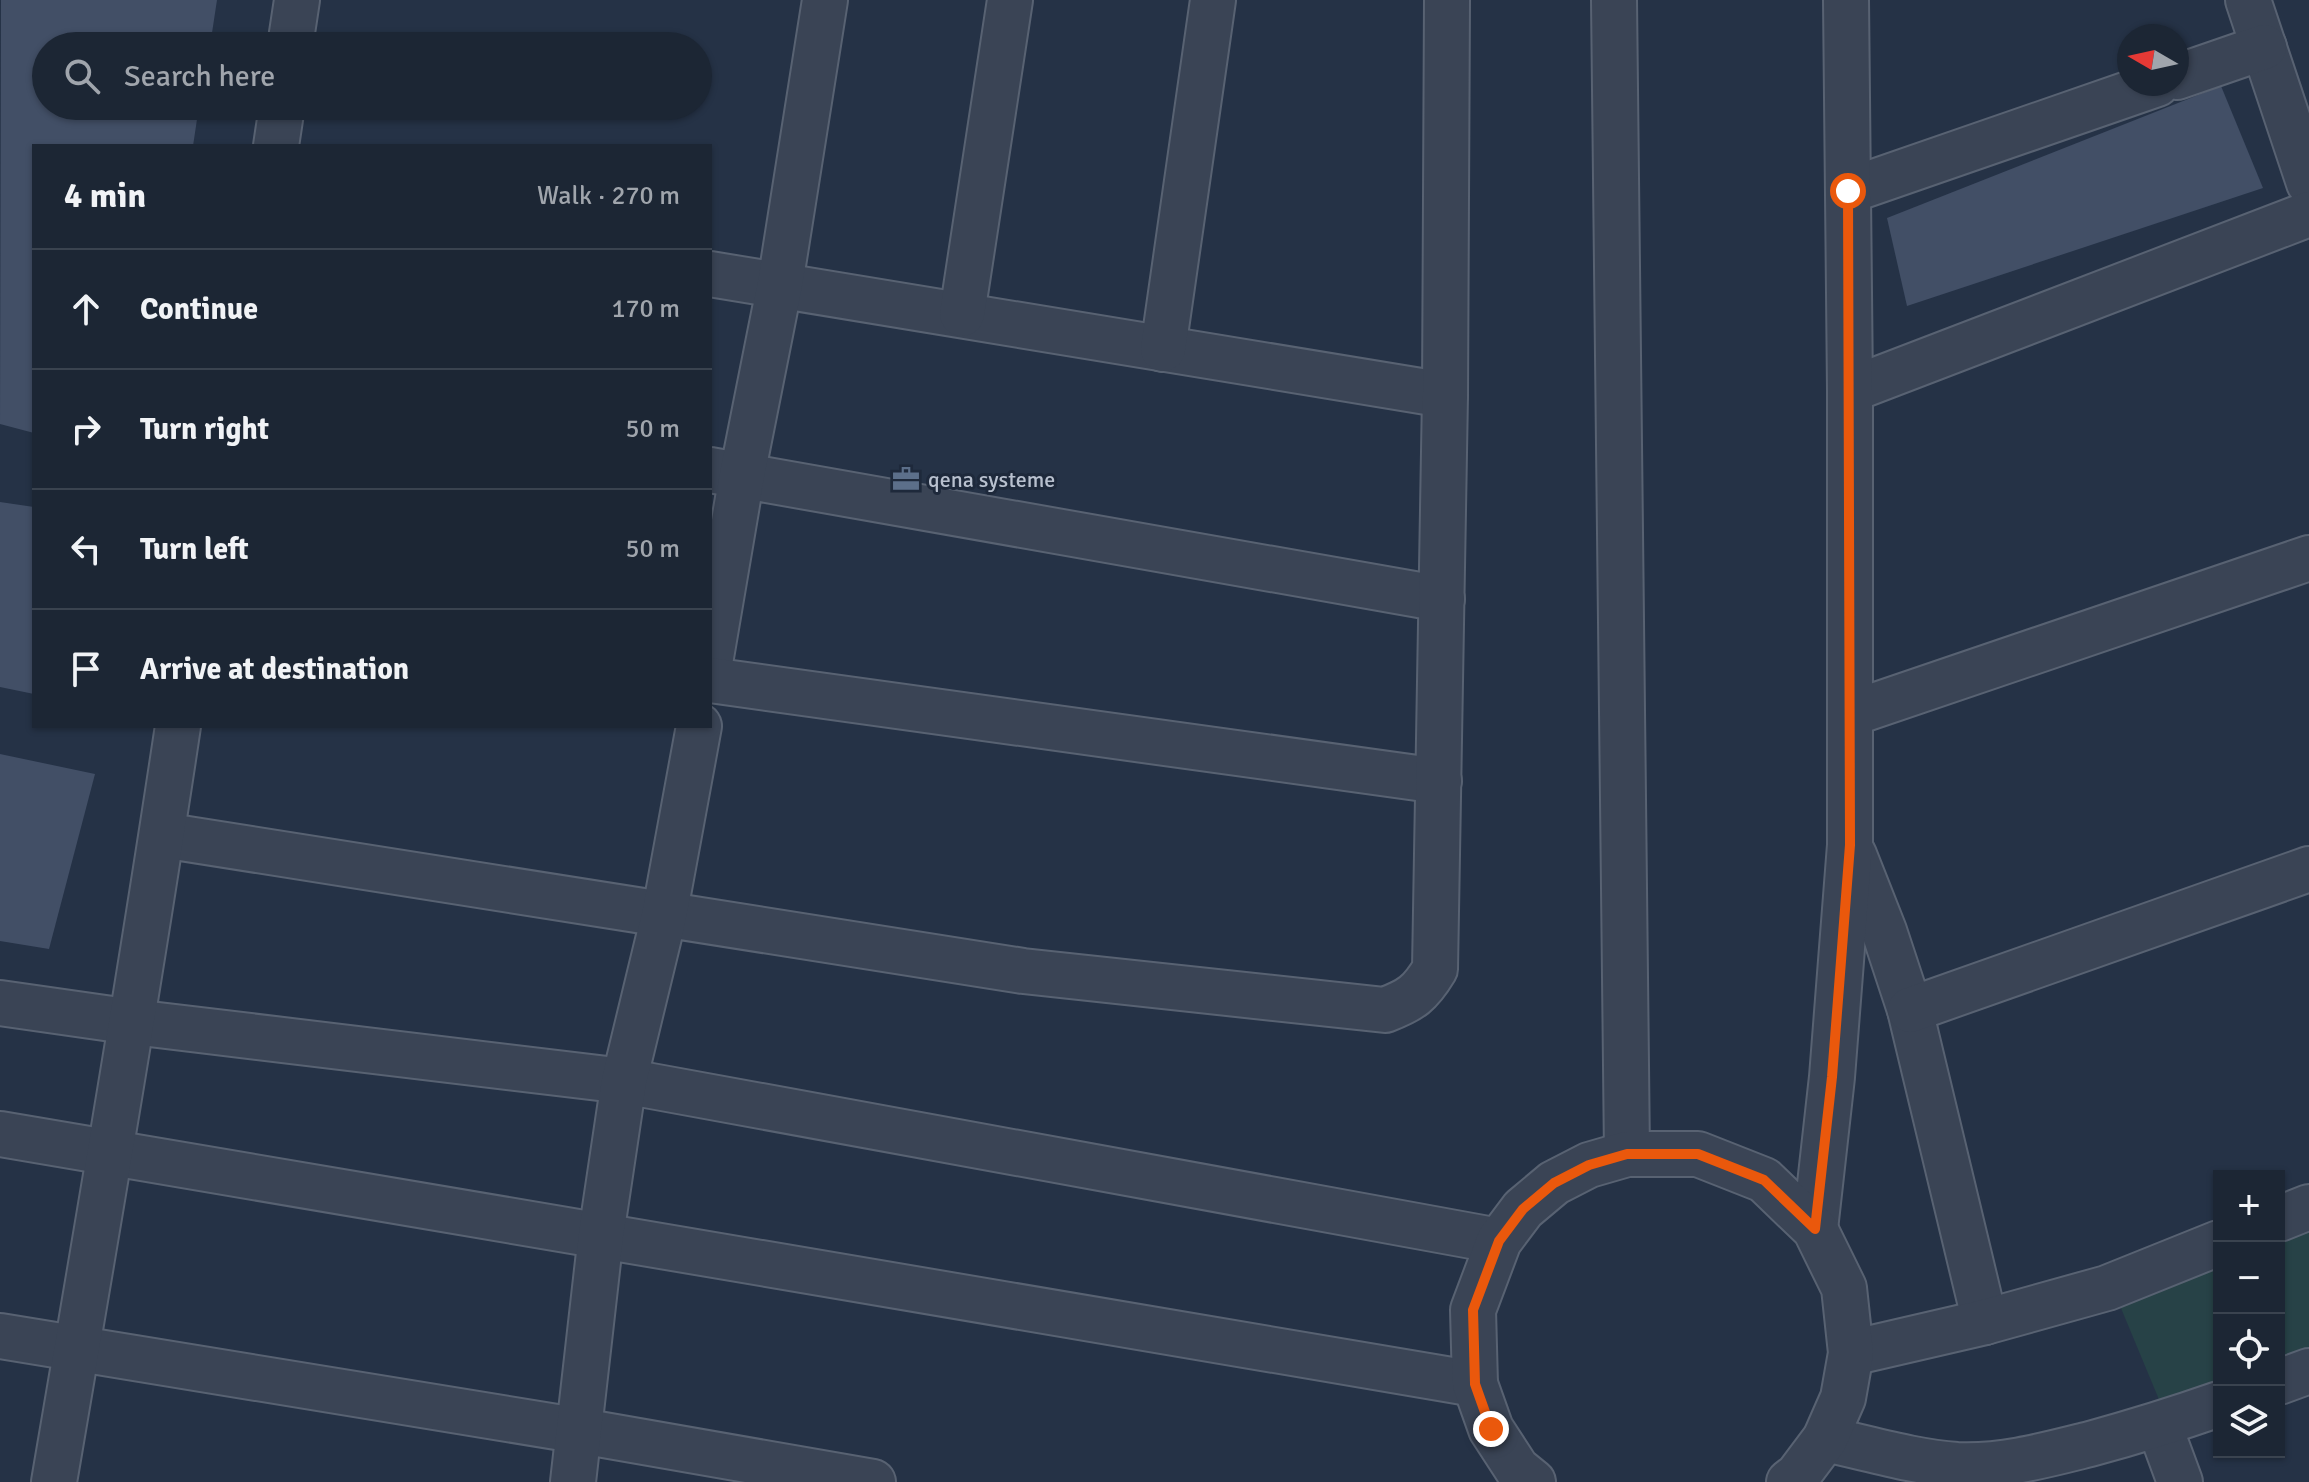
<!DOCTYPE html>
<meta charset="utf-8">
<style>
:root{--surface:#1c2634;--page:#293240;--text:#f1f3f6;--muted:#a0a5ac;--line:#3a434f}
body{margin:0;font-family:Signika,sans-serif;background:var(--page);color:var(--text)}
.controls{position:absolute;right:24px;bottom:24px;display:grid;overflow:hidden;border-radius:0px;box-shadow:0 2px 6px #0004}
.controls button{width:72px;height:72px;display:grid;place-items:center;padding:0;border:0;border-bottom:2px solid var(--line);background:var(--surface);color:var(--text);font:40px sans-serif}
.compass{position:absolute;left:2117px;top:24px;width:72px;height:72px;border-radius:50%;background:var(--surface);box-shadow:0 2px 6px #0004;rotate:279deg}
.stop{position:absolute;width:24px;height:24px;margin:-18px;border:6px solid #ea580c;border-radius:50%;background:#fff}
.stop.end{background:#ea580c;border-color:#fff;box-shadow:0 2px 8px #0008}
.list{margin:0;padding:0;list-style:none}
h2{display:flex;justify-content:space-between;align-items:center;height:104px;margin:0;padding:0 32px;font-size:34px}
h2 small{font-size:26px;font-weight:400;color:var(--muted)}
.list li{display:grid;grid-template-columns:52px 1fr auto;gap:24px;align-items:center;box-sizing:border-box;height:120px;padding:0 32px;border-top:2px solid var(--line)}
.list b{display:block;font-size:30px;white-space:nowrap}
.list em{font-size:26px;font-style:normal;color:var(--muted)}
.icon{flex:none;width:44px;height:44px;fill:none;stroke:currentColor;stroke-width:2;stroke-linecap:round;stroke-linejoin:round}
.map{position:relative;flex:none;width:2309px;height:1482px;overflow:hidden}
.search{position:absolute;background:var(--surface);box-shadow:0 2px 6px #0004;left:32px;top:32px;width:680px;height:88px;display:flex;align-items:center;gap:20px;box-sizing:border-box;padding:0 28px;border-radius:44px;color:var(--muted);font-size:30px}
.panel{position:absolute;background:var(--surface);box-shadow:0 2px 6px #0004;left:32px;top:144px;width:680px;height:584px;border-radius:0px}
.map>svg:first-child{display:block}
.green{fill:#274247}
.building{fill:#424f66}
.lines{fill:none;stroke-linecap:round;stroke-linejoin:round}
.minor-casing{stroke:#586272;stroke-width:48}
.minor{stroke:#3a4455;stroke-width:44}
.route{stroke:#ea580c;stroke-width:10}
.labels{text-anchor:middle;stroke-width:6;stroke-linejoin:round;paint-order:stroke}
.poi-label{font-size:22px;fill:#b8c0ce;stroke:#1e293b;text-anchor:start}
</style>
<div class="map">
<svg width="2309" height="1482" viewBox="0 0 2309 1482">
<rect width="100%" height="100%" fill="#253246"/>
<g class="green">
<polygon points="2309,1217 2309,1362 2279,1373 2279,1228"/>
<polygon points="2219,1250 2219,1395 2165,1414 2113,1289"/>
</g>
<g class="building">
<polygon points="1,0 217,0 210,46 46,46 46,106 199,106 193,146 34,146 34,433 0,424"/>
<polygon points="2221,86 2263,188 1907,306 1887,218"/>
<polygon points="0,502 34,507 34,694 0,687"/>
<polygon points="0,754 95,774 49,949 0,941"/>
</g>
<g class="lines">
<g class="minor-casing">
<g id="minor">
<polyline points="1614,0 1627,1154"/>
<polyline points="2248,0 2309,183"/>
<polyline points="290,46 297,0"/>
<polyline points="2177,77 2264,47"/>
<polyline points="276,146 282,106"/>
<polyline points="1848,191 2157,84"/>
<polyline points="710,274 1445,395"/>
<polyline points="962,314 1010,0"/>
<polyline points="1163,349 1213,0"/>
<polyline points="1850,390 2309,214"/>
<polyline points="710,470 1442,599"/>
<polyline points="710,663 742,475 780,284 825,0"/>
<polyline points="710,680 1439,781"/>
<polyline points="1850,714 2309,558"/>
<path d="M162 835 1023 971 1385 1010C1411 1000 1420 994 1435 969L1445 395 1447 0"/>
<polyline points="1854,855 1884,931 1910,1010 1985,1322"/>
<polyline points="0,1003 133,1022 624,1081 1499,1241"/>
<polyline points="1910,1010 2309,869"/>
<polyline points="0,1134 1475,1384"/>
<polyline points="2279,1219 2309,1207"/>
<polyline points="1815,1229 1832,1077 1850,845 1850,390 1846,0"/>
<polyline points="0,1336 581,1431 873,1482"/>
<polyline points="1851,1353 1985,1322 2107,1288 2219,1243"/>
<polyline points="2279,1382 2309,1371"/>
<polyline points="2159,1425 2180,1482"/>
<path d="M1825 1439C1868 1448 1913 1462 1957 1465 2003 1467 2046 1455 2090 1444 2134 1432 2176 1419 2219 1404"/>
<path d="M54 1482C97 1230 140 979 178 726"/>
<polyline points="573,1482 601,1235 624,1081 664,916 699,726"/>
<polyline points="1533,1482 1517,1469 1491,1429 1475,1384 1473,1310 1499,1241 1523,1209 1554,1183 1589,1165 1627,1154 1698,1154 1764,1180 1815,1229 1844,1288 1851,1353 1843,1398 1825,1439 1798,1475 1789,1482"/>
</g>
</g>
<use href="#minor" class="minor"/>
</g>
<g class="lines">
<polyline class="route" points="1491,1429 1475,1384 1473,1310 1499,1241 1523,1209 1554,1183 1589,1165 1627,1154 1698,1154 1764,1180 1815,1229 1832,1077 1850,845 1848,191"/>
</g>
<defs>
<g id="office-bare" transform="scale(2.16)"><path d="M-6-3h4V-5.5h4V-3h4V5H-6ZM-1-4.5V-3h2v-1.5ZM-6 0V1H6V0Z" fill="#5c6f8a" stroke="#1e293b" stroke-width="2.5" paint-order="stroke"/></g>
</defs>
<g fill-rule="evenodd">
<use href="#office-bare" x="906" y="479"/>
</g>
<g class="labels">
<g class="poi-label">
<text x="928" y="487">qena systeme</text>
</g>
</g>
</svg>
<div class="controls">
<button>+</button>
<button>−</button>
<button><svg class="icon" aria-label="locate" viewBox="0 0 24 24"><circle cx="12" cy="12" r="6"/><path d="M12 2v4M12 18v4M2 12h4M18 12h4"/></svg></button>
<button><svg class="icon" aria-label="layers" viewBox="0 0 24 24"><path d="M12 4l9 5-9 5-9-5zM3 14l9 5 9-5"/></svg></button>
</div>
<svg class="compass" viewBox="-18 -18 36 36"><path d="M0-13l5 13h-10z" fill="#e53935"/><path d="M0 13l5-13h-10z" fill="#a0a5ac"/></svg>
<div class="stop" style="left:1848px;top:191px"></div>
<div class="stop end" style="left:1491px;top:1429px"></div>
<div class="search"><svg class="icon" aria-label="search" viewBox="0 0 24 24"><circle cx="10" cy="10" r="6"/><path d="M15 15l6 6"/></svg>Search here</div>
<section class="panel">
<h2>4 min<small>Walk · 270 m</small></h2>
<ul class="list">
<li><svg class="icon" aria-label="ahead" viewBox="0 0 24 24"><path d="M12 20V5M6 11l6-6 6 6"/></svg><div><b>Continue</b></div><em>170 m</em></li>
<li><svg class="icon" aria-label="right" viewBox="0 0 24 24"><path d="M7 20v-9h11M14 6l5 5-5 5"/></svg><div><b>Turn right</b></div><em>50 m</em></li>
<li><svg class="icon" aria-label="left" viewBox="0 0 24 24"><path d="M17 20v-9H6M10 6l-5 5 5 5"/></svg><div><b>Turn left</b></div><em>50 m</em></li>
<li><svg class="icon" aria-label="arrive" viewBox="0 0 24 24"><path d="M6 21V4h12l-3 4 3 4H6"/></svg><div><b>Arrive at destination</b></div></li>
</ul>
</section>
</div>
